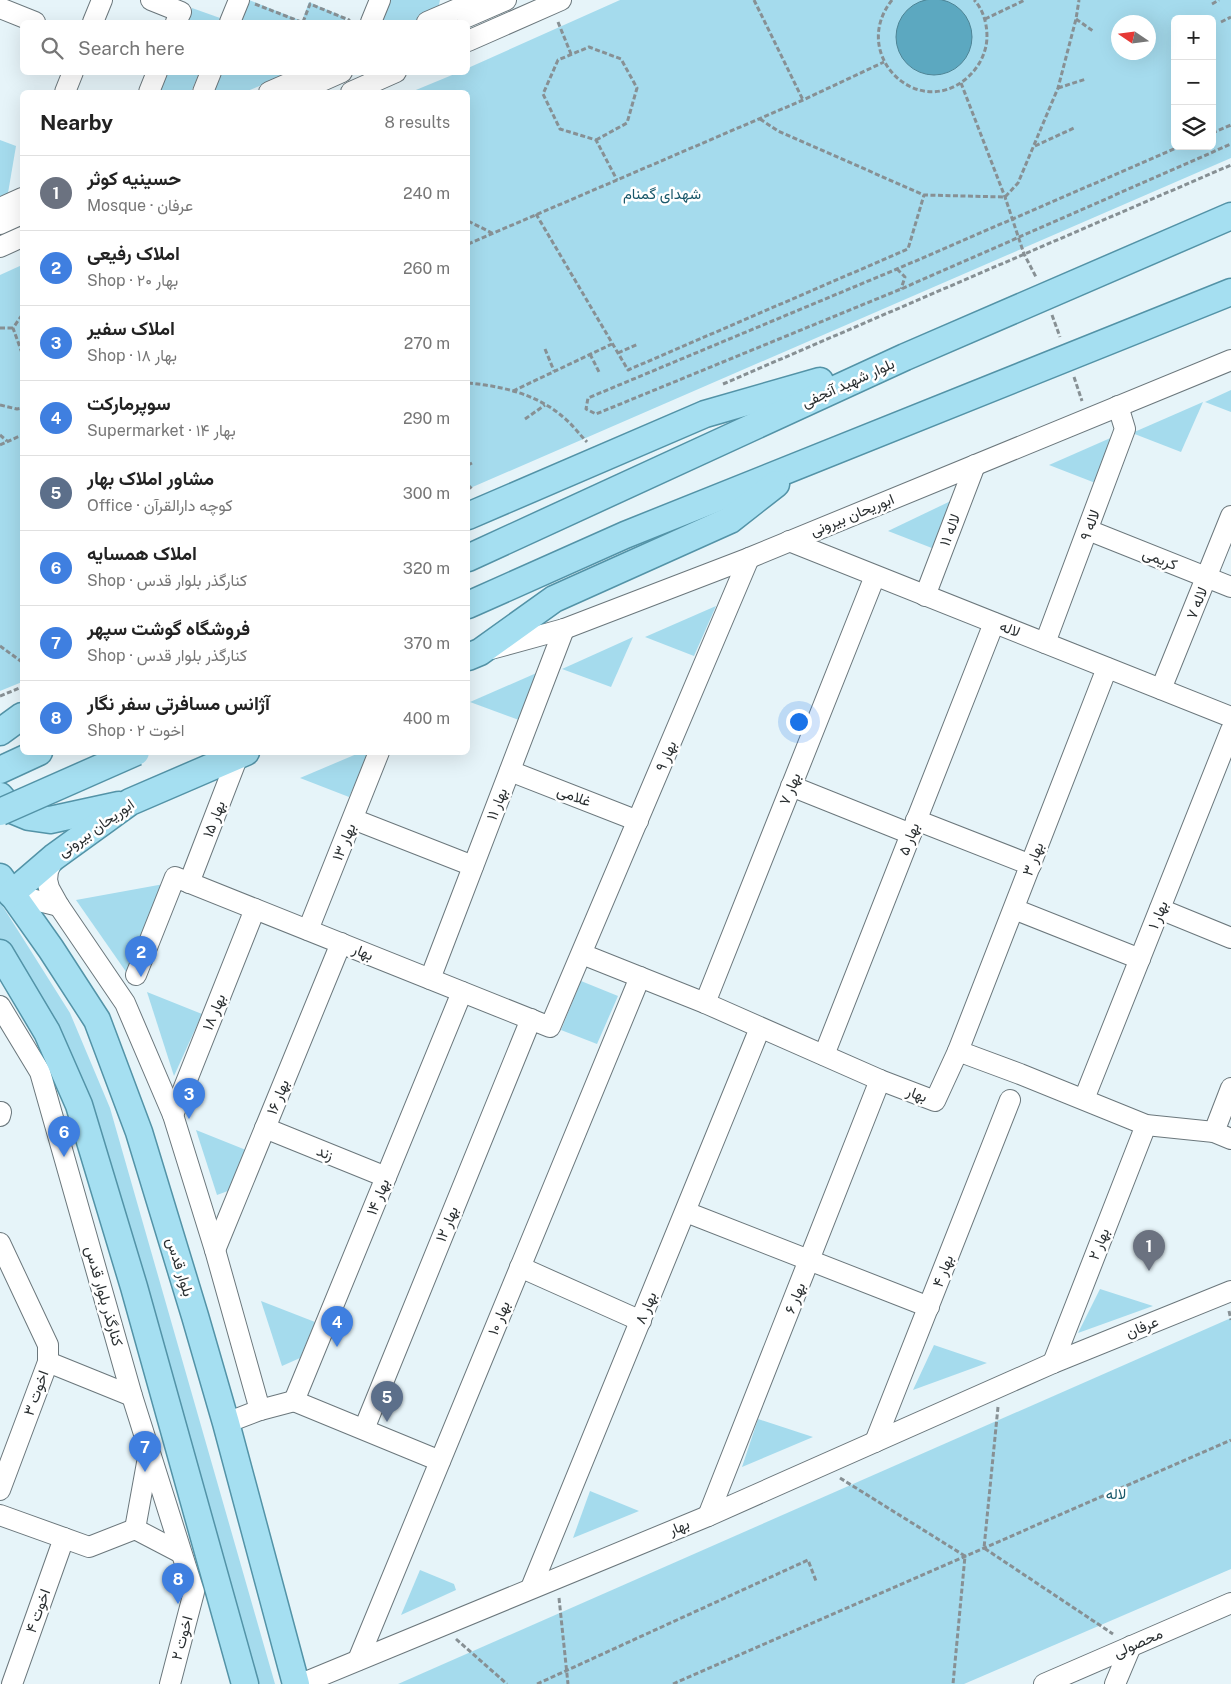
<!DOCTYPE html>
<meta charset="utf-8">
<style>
:root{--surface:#fff;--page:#f6f6f6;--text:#222;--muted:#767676;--line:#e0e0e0;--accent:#37778b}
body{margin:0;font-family:"Public Sans",Vazirmatn,sans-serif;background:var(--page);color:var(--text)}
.controls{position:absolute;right:15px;top:15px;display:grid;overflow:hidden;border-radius:8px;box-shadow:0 5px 20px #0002}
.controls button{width:45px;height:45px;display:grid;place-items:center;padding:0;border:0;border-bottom:1px solid var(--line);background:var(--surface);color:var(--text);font:25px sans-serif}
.compass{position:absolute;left:1111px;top:15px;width:45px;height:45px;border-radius:50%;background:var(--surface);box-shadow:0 5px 20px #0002;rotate:283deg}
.you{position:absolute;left:798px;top:721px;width:18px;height:18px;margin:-12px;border:4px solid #fff;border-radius:50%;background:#1a73e8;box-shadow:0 0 0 8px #1a73e833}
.badge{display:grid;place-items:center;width:32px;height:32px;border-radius:50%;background:var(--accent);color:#fff;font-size:16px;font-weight:700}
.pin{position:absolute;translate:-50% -41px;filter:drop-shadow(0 1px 2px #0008)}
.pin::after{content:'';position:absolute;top:26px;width:18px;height:15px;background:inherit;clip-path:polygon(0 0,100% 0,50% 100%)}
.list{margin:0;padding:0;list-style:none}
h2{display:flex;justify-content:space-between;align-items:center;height:65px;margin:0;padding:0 20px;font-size:21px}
h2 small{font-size:16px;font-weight:400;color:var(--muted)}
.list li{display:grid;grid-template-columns:32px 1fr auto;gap:15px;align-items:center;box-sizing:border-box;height:75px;padding:0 20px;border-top:1px solid var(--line)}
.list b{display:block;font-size:19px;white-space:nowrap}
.list p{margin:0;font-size:16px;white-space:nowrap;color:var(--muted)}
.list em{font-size:16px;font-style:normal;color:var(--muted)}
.icon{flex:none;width:28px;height:28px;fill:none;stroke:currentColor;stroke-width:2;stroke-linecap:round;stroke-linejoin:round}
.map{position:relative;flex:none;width:1231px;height:1684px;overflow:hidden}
.search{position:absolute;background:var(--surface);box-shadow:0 5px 20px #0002;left:20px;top:20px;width:450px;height:55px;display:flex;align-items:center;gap:12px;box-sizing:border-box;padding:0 18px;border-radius:8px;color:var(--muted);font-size:19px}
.panel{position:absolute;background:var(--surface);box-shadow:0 5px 20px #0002;left:20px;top:90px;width:450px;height:665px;border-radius:8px}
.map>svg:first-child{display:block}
.green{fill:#a5dbed;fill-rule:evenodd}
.water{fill:#5ca8c0;stroke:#4d8495}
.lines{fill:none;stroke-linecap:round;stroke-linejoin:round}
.minor-casing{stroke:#6b777c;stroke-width:22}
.major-casing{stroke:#5393a7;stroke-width:29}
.path{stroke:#879094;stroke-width:3;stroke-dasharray:5 2.5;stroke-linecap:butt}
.minor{stroke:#fff;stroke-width:20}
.major{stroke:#a5dff1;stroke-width:26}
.major-bridge-casing{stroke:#5393a7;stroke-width:29;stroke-linecap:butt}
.major-bridge{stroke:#a5dff1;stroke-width:26}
.labels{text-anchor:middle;stroke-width:5;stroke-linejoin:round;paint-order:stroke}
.park-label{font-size:15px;fill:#19586a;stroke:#fff}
.street-label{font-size:15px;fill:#2a2f31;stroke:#fff}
</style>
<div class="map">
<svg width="1231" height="1684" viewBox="0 0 1231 1684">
<rect width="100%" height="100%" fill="#e6f4f9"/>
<g class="green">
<polygon points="242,0 249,0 302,21 309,2 346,18 344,22 233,22"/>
<polygon points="385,0 440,0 437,13 413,22 376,22"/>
<path d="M620 0H1231V158L468 489V92H411L457 73 468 72V68ZM1175 19H1212V146H1175ZM1118 22H1148V52H1118Z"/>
<polygon points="192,8 220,18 218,22 187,22"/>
<polygon points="166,73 199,73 191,92 158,92"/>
<polygon points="213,73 291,73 245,92 205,92"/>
<polygon points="0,140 16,146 8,193 0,197"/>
<polygon points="22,265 22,682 0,691 0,275"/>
<polygon points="1231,390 1231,412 1205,402"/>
<polygon points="1203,402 1181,452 1132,433"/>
<polygon points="1115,436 1098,484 1049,465"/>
<polygon points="957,498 937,550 888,531"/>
<polygon points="716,606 694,656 645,637"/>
<polygon points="633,637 611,687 562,669"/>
<polygon points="541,671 519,720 470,702"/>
<polygon points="359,753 369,753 349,797 300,778"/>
<polygon points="164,884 129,976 76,900"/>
<polygon points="0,902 70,1013 110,1108 275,1684 250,1684 44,1002 0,940"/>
<polygon points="581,981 618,996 597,1044 561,1030"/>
<polygon points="147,992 202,1014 174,1076"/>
<polygon points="196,1130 251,1152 236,1188 217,1195"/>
<polygon points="1100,1289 1153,1306 1078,1333"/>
<polygon points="261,1301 315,1322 300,1358 282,1366"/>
<polygon points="1231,1318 1231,1569 964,1684 398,1684"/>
<polygon points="934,1345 987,1363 913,1390"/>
<polygon points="758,1419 813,1437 742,1467"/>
<polygon points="590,1491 639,1511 573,1538"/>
<polygon points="420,1570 454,1584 456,1590 401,1615"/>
</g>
<circle class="water" cx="934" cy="37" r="38"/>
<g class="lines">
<g class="minor-casing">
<g id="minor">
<polyline points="151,0 181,12 176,22"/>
<polyline points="0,8 35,22"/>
<polyline points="467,17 506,0"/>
<polyline points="93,22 102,0"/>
<polyline points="230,22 239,0"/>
<polyline points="371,22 380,0"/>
<polyline points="427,22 478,0"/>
<polyline points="468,41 561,0"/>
<polyline points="65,92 73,72"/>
<polyline points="149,92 157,72"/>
<polyline points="203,92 211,72"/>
<polyline points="269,92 308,75"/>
<polyline points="297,92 342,72"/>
<polyline points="351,92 396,72"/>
<polyline points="0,208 22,198"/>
<polyline points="0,224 22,214"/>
<polyline points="0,247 22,237"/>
<polyline points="1088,530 1231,587"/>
<polyline points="789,541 1231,717"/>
<polyline points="925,596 975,465"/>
<polyline points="1045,643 1125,429 1118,406"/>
<polyline points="491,649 564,629 749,558 1231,360"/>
<polyline points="1161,689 1231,516"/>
<polyline points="510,771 638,821"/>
<polyline points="791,786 911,834"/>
<polyline points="353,819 473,866"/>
<polyline points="916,820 1031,865"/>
<polyline points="54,857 48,871 47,880 49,888 59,906 125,1003 173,1115 215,1250 260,1410"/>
<polyline points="189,883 238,756"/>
<polyline points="11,894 59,906"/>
<polyline points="1014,909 1140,959"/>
<polyline points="1160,909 1231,938"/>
<polyline points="308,930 379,752"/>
<polyline points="582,954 705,1003 880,1080 935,1101 958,1051 1020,1074 1146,1125 1214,1132 1231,1139"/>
<polyline points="136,975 175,877 550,1027 749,558"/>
<polyline points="430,979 564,629"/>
<polyline points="705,1003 875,576"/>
<polyline points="0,1006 40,1072 132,1396 194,1592 170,1684"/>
<polyline points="958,1051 1107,668"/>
<polyline points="824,1055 994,623"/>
<polyline points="1084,1099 1231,730"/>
<polyline points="173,1115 255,909"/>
<polyline points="0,1116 1,1112"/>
<polyline points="265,1128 386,1177"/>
<polyline points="1214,1132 1231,1088"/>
<polyline points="686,1212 929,1307"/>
<polyline points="0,1243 48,1345 48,1362 0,1490"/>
<polyline points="215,1250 341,943"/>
<polyline points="520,1267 641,1321"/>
<polyline points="48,1362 132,1396"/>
<polyline points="1053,1363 1146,1125"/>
<polyline points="294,1401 462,992"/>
<polyline points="294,1401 440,1461"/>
<polyline points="226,1423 260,1410 294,1401"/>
<polyline points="364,1429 531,1019"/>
<polyline points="875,1442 1010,1100"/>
<polyline points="0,1515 89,1547 135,1529 181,1553"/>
<polyline points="708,1516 880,1080"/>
<polyline points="135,1529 149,1452"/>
<polyline points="531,1588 760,1028"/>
<polyline points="358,1660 640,977"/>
<polyline points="12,1684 64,1538"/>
<polyline points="301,1684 708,1516 1053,1363 1231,1291"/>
<polyline points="1044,1684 1231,1603"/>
<polyline points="1115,1684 1131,1646"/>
</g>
</g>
<g class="major-casing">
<g id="major">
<polyline points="468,516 705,414 820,381"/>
<polyline points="468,558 905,357 1231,216"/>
<polyline points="468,605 625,535 1231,292"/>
<polyline points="468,657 480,652 554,599 730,520 776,484"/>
<polyline points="0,732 22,716"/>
<polyline points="0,770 39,752"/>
<polyline points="0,796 12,810 29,817 50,820 119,805"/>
<polyline points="0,877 51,949 97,1020 139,1132 195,1316 226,1423 296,1684"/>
<polyline points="11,894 54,857 130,802 246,752"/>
<polyline points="0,953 47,1032 79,1105 134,1287 245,1684"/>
</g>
</g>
<g class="path">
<polyline points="754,0 803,100"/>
<path d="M892 0C849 54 917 121 967 78 977 69 983 59 986 46 989 31 985 11 974 0"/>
<polyline points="255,4 301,22"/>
<polyline points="1212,4 1219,0"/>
<polyline points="985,19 1025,0"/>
<polyline points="1076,19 1093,31"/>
<polyline points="303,22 310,4 349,20 348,22"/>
<polyline points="558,22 571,54"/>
<polyline points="1221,22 1231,17"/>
<polyline points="961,83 1005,197 1024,254 1036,277"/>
<polyline points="1058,88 1086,79"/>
<polyline points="760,119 778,131 924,195 1005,197 1018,183 1058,88 1076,19 1079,0"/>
<polyline points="1212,133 1231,125"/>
<polyline points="596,140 627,123 637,88 621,59 589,47 558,60 543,94 560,129 596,140 617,180"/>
<polyline points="1035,146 1074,128"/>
<polyline points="1181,146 897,269 588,398 586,409 596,414 901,289 1231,144"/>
<polyline points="536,214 628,370 908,249 924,195"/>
<polyline points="468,221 492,233"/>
<polyline points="468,244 803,100 884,62"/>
<polyline points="897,269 905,277 901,289"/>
<polyline points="22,315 13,328 22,353"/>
<polyline points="1052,315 1060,337"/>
<polyline points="0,328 13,328"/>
<polyline points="545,349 554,371"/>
<polyline points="618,353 638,344"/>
<polyline points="590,354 600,374"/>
<polyline points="1074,377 1082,401"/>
<path d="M468 383C501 386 537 394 563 417 572 424 579 434 587 442"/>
<polyline points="723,384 1231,165"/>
<polyline points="513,391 612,344"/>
<polyline points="0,405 17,409 22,408"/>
<polyline points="525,419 545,405"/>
<polyline points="0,435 7,441"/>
<polyline points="0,445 22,435"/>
<polyline points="468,465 472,463"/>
<polyline points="468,485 473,490"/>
<polyline points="0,646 22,662"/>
<polyline points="0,696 22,687"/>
<polyline points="1229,1311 1231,1320"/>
<polyline points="998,1407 984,1548 1113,1634"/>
<polyline points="840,1478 965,1556 953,1684"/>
<polyline points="559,1598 568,1684"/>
<polyline points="456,1639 507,1684"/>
<polyline points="537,1684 808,1560 816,1581"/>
<polyline points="673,1684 1231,1440"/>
</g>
<use href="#minor" class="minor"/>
<use href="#major" class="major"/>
<g class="major-bridge-casing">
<polyline id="major-bridge" points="0,812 136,752"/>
</g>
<use href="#major-bridge" class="major-bridge"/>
</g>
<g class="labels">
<g class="park-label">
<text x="662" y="199">شهدای گمنام</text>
<text x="1116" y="1499">لاله</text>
</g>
<g class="street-label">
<text transform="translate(848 383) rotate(-24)" y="5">بلوار شهید آنجفی</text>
<text transform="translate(852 515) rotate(-22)" y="5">ابوریحان بیرونی</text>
<text transform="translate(1090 525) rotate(-70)" y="5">لاله ۹</text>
<text transform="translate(950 530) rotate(-69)" y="5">لاله ۱۱</text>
<text transform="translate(1160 559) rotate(22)" y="5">کریمی</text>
<text transform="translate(1197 603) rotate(-68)" y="5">لاله ۷</text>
<text transform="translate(1010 629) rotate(22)" y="5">لاله</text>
<text transform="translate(666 756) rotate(-67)" y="5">بهار ۹</text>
<text transform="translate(790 789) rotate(-68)" y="5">بهار ۷</text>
<text transform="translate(574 796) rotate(21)" y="5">غلامی</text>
<text transform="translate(497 804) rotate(-69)" y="5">بهار ۱۱</text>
<text transform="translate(214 819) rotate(-69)" y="5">بهار ۱۵</text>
<text transform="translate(96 828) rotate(-35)" y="5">ابوریحان بیرونی</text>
<text transform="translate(909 839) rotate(-69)" y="5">بهار ۵</text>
<text transform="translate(344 842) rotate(-68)" y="5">بهار ۱۳</text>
<text transform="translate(1033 859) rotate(-69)" y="5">بهار ۳</text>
<text transform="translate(1158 915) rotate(-68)" y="5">بهار ۱</text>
<text transform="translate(363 952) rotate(22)" y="5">بهار</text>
<text transform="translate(214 1012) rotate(-68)" y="5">بهار ۱۸</text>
<text transform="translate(917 1094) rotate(21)" y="5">بهار</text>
<text transform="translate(278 1097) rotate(-68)" y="5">بهار ۱۶</text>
<text transform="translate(325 1153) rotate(22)" y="5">زند</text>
<text transform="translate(378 1197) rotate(-68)" y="5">بهار ۱۴</text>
<text transform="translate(447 1224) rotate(-68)" y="5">بهار ۱۲</text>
<text transform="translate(1099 1244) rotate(-69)" y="5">بهار ۲</text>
<text transform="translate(180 1267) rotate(73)" y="5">بلوار قدس</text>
<text transform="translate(943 1271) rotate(-69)" y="5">بهار ۴</text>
<text transform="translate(104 1296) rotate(74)" y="5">کنارگذر بلوار قدس</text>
<text transform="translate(795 1298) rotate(-68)" y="5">بهار ۶</text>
<text transform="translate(646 1308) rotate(-68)" y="5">بهار ۸</text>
<text transform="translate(499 1318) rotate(-68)" y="5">بهار ۱۰</text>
<text transform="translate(1142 1327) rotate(-22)" y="5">عرفان</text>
<text transform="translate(36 1393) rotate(-70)" y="5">اخوت ۳</text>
<text transform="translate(679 1527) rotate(-22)" y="5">بهار</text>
<text transform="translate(38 1611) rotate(-70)" y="5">اخوت ۴</text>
<text transform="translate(182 1638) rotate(-75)" y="5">اخوت ۲</text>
<text transform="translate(1138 1643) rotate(-24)" y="5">محصولی</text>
</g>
</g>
</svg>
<div class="controls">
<button>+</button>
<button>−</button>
<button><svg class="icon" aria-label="layers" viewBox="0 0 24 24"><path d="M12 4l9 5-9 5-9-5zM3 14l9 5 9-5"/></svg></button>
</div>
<svg class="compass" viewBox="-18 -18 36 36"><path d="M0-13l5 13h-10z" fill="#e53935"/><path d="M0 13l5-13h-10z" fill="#767676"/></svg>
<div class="you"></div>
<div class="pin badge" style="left:1149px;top:1271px;background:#6b7280">1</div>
<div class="pin badge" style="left:141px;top:977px;background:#3f7fe0">2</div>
<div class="pin badge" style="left:189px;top:1119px;background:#3f7fe0">3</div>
<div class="pin badge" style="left:337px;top:1347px;background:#3f7fe0">4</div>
<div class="pin badge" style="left:387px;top:1422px;background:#5c6f8a">5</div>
<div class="pin badge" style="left:64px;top:1157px;background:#3f7fe0">6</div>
<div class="pin badge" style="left:145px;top:1472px;background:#3f7fe0">7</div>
<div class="pin badge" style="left:178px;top:1604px;background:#3f7fe0">8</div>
<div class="search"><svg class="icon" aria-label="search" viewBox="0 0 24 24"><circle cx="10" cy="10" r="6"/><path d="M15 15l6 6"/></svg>Search here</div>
<section class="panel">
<h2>Nearby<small>8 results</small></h2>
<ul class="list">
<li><span class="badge" style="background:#6b7280">1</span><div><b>حسینیه کوثر</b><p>Mosque · عرفان</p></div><em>240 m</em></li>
<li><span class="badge" style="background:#3f7fe0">2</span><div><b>املاک رفیعی</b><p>Shop · بهار ۲۰</p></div><em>260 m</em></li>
<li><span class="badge" style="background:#3f7fe0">3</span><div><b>املاک سفیر</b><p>Shop · بهار ۱۸</p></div><em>270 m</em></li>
<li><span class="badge" style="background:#3f7fe0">4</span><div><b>سوپرمارکت</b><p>Supermarket · بهار ۱۴</p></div><em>290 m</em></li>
<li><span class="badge" style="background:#5c6f8a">5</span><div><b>مشاور املاک بهار</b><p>Office · کوچه دارالقرآن</p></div><em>300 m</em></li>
<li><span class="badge" style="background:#3f7fe0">6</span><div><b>املاک همسایه</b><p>Shop · کنارگذر بلوار قدس</p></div><em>320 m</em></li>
<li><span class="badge" style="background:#3f7fe0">7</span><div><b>فروشگاه گوشت سپهر</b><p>Shop · کنارگذر بلوار قدس</p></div><em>370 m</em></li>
<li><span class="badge" style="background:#3f7fe0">8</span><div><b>آژانس مسافرتی سفر نگار</b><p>Shop · اخوت ۲</p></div><em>400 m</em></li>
</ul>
</section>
</div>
